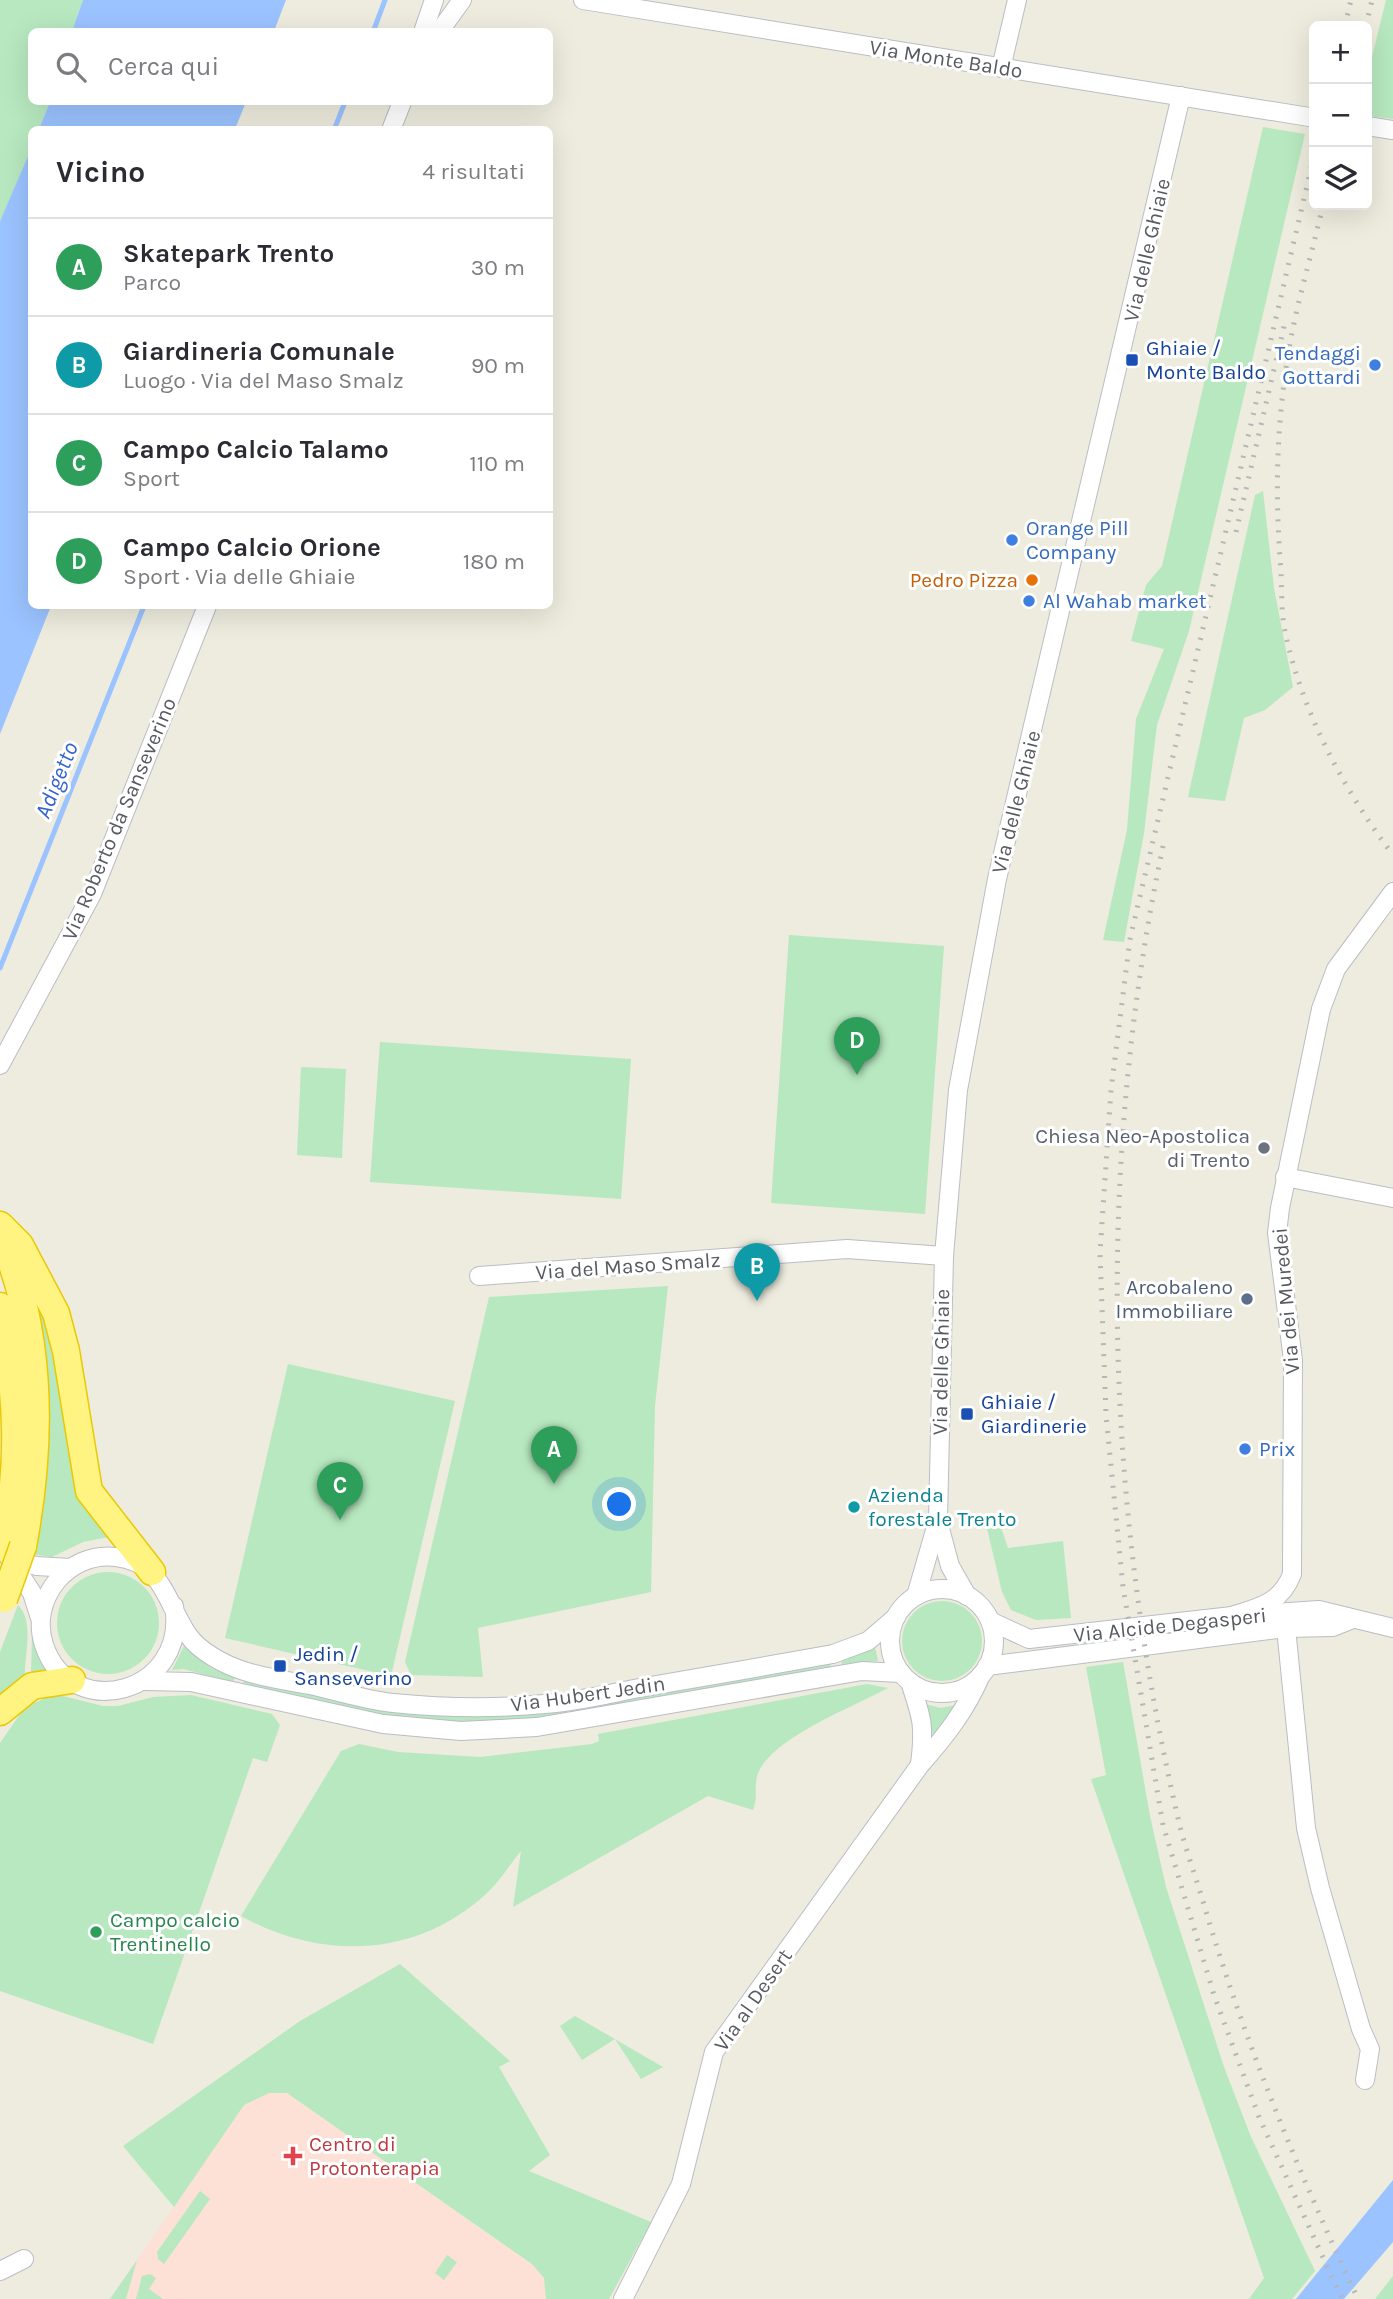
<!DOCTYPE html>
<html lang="it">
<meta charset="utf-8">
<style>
:root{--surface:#fff;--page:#f7f7f7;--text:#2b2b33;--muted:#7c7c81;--line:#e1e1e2;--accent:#fa4f16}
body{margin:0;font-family:Karla,sans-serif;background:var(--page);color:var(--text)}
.controls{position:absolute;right:21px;top:21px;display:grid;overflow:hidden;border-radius:10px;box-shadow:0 7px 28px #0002}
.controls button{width:63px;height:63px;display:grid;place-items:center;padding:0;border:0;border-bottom:2px solid var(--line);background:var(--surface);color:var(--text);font:35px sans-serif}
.you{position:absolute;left:620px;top:1505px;width:24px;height:24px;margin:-18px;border:5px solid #fff;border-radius:50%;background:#1a73e8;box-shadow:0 0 0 10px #1a73e833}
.badge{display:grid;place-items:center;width:46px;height:46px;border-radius:50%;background:var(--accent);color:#fff;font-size:23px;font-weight:700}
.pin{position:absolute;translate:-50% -58px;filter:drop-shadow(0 2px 4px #0008)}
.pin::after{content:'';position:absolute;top:37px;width:24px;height:21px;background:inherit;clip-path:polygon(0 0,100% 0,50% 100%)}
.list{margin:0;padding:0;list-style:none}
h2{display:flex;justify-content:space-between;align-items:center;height:91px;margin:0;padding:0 28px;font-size:30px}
h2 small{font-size:23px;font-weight:400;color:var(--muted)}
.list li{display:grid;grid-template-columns:46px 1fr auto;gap:21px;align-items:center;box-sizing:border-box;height:98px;padding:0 28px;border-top:2px solid var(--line)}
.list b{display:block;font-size:26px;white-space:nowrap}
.list p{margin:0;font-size:23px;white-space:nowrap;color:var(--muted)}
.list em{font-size:23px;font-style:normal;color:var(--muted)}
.icon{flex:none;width:38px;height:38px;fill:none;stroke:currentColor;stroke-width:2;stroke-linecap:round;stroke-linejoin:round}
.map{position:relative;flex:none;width:1393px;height:2299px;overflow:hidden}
.search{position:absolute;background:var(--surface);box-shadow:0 7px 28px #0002;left:28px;top:28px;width:525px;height:77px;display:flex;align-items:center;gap:18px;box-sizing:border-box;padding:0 24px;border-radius:10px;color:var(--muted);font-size:26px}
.panel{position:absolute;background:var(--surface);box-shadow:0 7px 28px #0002;left:28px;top:126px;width:525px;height:483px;border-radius:10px}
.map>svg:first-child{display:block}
.medical{fill:#fde0d6}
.green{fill:#b7e8bf}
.water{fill:#9bc3ff}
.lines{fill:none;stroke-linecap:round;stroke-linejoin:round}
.stream{stroke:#9bc3ff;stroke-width:5}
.minor-casing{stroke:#bbbdc4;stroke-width:20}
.highway-casing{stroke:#eac900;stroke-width:29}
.minor{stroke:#fff;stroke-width:18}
.highway{stroke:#fff482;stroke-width:26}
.rail{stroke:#b5b6b6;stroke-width:5;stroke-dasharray:2 9;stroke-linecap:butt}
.highway-bridge-casing{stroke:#eac900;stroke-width:29;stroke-linecap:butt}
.highway-bridge{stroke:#fff482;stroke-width:26}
.transit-dot{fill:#1a4fb4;stroke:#fff;stroke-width:2.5}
.shop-dot{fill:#3f7fe0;stroke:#fff;stroke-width:2.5}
.food-dot{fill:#e8710a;stroke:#fff;stroke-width:2.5}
.worship-dot{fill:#6b7280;stroke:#fff;stroke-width:2.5}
.service-dot{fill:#5c6f8a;stroke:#fff;stroke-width:2.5}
.culture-dot{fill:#0f9aa8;stroke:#fff;stroke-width:2.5}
.leisure-dot{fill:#2e9e5b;stroke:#fff;stroke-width:2.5}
.health-dot{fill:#e0444e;stroke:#fff;stroke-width:2.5}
.labels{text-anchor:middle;stroke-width:6;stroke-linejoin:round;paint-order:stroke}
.street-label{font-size:21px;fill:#575a61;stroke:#fff}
.transit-label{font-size:21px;fill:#164399;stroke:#fff;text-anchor:start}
.shop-label{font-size:21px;fill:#366cbe;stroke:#fff;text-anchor:start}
.food-label{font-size:21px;fill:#c56008;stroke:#fff;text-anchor:end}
.worship-label{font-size:21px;fill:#5b616d;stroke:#fff;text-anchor:end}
.service-label{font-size:21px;fill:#4e5e75;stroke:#fff;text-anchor:end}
.culture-label{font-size:21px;fill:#0d838f;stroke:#fff;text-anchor:start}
.leisure-label{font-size:21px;fill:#27864d;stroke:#fff;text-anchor:start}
.health-label{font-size:21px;fill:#be3a42;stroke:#fff;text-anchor:start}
.water-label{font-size:23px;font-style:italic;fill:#3364cd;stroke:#fff}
</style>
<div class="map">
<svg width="1393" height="2299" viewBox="0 0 1393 2299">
<rect width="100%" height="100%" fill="#edecde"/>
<polygon class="medical" points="269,2093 287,2093 581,2299 110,2299 244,2105"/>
<g class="green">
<polygon points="0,0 83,0 72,31 32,32 32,102 50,102 39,129 32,130 31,149 0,221"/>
<polygon points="1386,0 1393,0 1393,119 1367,116 1367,77"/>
<polygon points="1263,127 1305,134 1189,631 1157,725 1144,833 1124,942 1103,940 1127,830 1136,719 1164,649 1131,641 1146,585 1162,566"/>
<polygon points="1263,491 1274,588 1293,687 1265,710 1244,718 1225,801 1188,797 1255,495"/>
<polygon points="789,935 944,946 925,1214 771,1203"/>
<polygon points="380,1042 631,1059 621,1199 370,1182"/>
<polygon points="301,1067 346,1069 342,1158 297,1155"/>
<polygon points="31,1283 39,1294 114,1536 83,1542 52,1557 31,1554"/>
<polygon points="668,1286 655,1406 651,1592 478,1628 483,1677 411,1675 405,1662 489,1297"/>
<polygon points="288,1364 455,1401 391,1676 225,1638"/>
<polygon points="998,1518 1008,1548 1063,1541 1071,1618 1036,1620 1011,1610 1002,1592 985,1520"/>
<circle cx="108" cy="1623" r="51"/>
<circle cx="942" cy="1641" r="40"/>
<path d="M18 1605C35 1622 24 1656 25 1677L0 1696V1652Z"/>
<polygon points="1257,1622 1258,1624 1051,1651 1050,1648"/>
<polygon points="32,1636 49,1671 31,1674"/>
<polygon points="184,1646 211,1668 235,1678 233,1682 183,1669 172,1670"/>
<polygon points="875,1647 878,1661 842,1664 841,1662"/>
<polygon points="830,1662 831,1668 545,1720 474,1722 405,1720 243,1684 244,1680 406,1714 514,1716"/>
<polygon points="1123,1662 1150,1816 1166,1887 1224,2067 1251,2137 1315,2271 1292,2299 1249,2299 1264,2278 1091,1779 1106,1775 1086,1667"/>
<path d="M867 1684 888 1688C853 1707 779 1735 760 1769 752 1784 759 1796 753 1810L708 1796 513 1907 521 1851C510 1864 501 1880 488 1892 418 1958 323 1961 241 1916L341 1751 359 1744 398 1752 480 1757 592 1744 599 1741 598 1734Z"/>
<polygon points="55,1694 103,1706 118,1706 153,1697 191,1695 272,1714 280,1725 267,1762 253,1758 153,2044 0,1991 0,1743 25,1707"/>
<polygon points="926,1704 940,1708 957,1705 933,1736"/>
<polygon points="400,1964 510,2061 499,2067 550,2155 529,2171 651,2222 609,2299 546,2299 544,2278 532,2264 287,2093 269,2093 244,2105 174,2207 123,2146 300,2021"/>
<polygon points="575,2016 663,2067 641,2079 615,2039 582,2060 560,2026"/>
<polygon points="200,2191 210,2199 164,2264 158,2259 157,2252"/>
<polygon points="447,2255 457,2262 444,2280 435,2273"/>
<polygon points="137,2260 126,2299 110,2299"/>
<polygon points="150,2274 156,2278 149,2289 163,2299 136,2299 142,2276"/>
<polygon points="1393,2276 1393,2299 1375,2299"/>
</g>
<g class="water">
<polygon points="83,0 286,0 274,31 72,31"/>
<polygon points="50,102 246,102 235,129 39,129"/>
<polygon points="31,149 32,606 51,606 0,734 0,221"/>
<polygon points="1393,2180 1393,2242 1344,2299 1296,2299"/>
</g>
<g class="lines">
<g class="stream">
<polyline points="373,32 385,0"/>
<polyline points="334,130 345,102"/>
<polyline points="0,968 144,606"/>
</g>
<g class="minor-casing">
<g id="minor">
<polyline points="583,0 1309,117"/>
<polyline points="423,32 434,0"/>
<polyline points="439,32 462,0"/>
<polyline points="1001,68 1017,0"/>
<polyline points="1367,126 1393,130"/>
<polyline points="391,130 402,102"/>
<polyline points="0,1065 92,894 207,606"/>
<polyline points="1285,1177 1393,1198"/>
<polyline points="479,1276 847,1249 944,1256"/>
<polyline points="939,1525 950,1566 967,1596"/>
<polyline points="10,1560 37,1566 70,1568"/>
<polyline points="12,1562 32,1593 40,1618"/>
<circle cx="942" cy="1641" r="52"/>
<polyline points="916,1596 938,1520 944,1256 958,1090 997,879 1181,96"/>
<path d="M174 1606C189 1693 71 1725 44 1645 29 1599 68 1551 116 1557 163 1562 166 1603 188 1635 200 1652 225 1665 244 1671 265 1678 288 1681 310 1685 337 1691 365 1700 393 1703 443 1708 494 1709 544 1704 576 1702 608 1694 639 1688 704 1677 768 1666 833 1654L868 1641 896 1617"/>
<path d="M1232 1616C1260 1607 1281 1603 1292 1574L1293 1360 1277 1233 1280 1208 1321 1009 1336 969 1393 892"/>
<polyline points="990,1621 1029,1639 1232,1616 1319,1610 1393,1628"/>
<polyline points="1286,1628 1306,1828 1320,1888 1361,2029 1370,2049 1365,2080"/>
<polyline points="987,1666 1286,1628 1333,1627 1353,1619"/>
<polyline points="144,1681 191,1682 383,1724 461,1731 537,1727 862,1671 901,1673"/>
<path d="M910 1682C922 1718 925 1726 920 1764"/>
<polyline points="0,2271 24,2259"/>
<path d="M623 2299 681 2184 714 2052 920 1765C945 1737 966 1710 981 1675"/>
</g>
</g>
<g class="highway-casing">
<g id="highway">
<polyline points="0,1225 20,1245 56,1313 66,1351 89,1491 152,1572"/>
<path d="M2 1238C43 1335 42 1445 23 1546"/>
<path d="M0 1306C16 1378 24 1477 0 1548"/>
<polyline points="0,1712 32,1686 72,1680"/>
</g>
</g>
<use href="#minor" class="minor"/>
<use href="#highway" class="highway"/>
<g class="rail">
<polyline points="1345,26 1351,0"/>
<polyline points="1366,26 1372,0"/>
<polyline points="1314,156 1130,939 1111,1090 1100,1253 1106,1415 1123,1587 1163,1825 1214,1995 1259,2117 1342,2299"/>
<path d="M1323 205C1312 254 1296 305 1288 355 1276 431 1275 496 1281 572 1282 593 1281 616 1286 636 1303 714 1345 792 1393 855"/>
<polyline points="1236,532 1286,318"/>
<path d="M1163 846C1096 1165 1104 1496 1177 1814 1184 1846 1196 1877 1205 1908 1245 2043 1298 2171 1358 2299"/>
</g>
<g class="highway-bridge-casing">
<polyline id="highway-bridge" points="4,1599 23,1546"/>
</g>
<use href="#highway-bridge" class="highway-bridge"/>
</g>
<g class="transit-dot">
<rect x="1125" y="353" width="14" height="14" rx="3.5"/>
<rect x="960" y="1407" width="14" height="14" rx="3.5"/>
<rect x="273" y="1659" width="14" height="14" rx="3.5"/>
</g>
<g class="shop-dot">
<circle cx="1375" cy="365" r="7"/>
<circle cx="1012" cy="540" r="7"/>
<circle cx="1029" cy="601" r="7"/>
<circle cx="1245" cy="1449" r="7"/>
</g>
<circle class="food-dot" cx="1032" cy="580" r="7"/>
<circle class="worship-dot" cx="1264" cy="1148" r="7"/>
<circle class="service-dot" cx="1247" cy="1299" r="7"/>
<circle class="culture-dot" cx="854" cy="1507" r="7"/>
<circle class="leisure-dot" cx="96" cy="1932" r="7"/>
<path class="health-dot" d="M289.5 2145.5h7v7h7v7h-7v7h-7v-7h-7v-7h7z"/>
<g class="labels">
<g class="street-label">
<text transform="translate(946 59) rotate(9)" y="7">Via Monte Baldo</text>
<text transform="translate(1147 250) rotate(-77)" y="7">Via delle Ghiaie</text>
<text transform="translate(1016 802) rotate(-76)" y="7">Via delle Ghiaie</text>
<text transform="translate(119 819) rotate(-67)" y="7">Via Roberto da Sanseverino</text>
<text transform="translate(628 1266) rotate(-4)" y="7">Via del Maso Smalz</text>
<text transform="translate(1286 1301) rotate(-95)" y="7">Via dei Muredei</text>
<text transform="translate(941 1362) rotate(-89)" y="7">Via delle Ghiaie</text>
<text transform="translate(1170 1625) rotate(-6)" y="7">Via Alcide Degasperi</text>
<text transform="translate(588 1694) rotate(-8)" y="7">Via Hubert Jedin</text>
<text transform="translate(753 2000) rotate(-55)" y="7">Via al Desert</text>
</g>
<g class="transit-label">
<text x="1146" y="355">Ghiaie /<tspan x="1146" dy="24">Monte Baldo</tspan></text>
<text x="981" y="1409">Ghiaie /<tspan x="981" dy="24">Giardinerie</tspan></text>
<text x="294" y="1661">Jedin /<tspan x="294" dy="24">Sanseverino</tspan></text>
</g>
<g class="shop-label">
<text x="1361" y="360" text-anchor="end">Tendaggi<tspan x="1361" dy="24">Gottardi</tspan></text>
<text x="1026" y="535">Orange Pill<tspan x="1026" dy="24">Company</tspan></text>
<text x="1043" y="608">Al Wahab market</text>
<text x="1259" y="1456">Prix</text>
</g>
<g class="food-label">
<text x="1018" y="587">Pedro Pizza</text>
</g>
<g class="worship-label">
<text x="1250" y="1143">Chiesa Neo-Apostolica<tspan x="1250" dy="24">di Trento</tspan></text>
</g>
<g class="service-label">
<text x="1233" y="1294">Arcobaleno<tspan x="1233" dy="24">Immobiliare</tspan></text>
</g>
<g class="culture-label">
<text x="868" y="1502">Azienda<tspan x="868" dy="24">forestale Trento</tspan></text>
</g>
<g class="leisure-label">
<text x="110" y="1927">Campo calcio<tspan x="110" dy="24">Trentinello</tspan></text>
</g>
<g class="health-label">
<text x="309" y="2151">Centro di<tspan x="309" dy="24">Protonterapia</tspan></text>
</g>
<g class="water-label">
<text transform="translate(56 780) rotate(-68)" y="8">Adigetto</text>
</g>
</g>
</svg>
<div class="controls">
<button>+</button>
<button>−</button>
<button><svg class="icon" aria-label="layers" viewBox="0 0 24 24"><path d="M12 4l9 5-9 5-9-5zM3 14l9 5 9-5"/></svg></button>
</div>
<div class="you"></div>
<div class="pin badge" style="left:554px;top:1484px;background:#2e9e5b">A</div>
<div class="pin badge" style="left:757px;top:1301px;background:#0f9aa8">B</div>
<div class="pin badge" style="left:340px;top:1520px;background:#2e9e5b">C</div>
<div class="pin badge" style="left:857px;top:1075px;background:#2e9e5b">D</div>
<div class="search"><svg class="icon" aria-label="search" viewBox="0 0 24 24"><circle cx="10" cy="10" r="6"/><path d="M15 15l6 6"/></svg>Cerca qui</div>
<section class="panel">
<h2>Vicino<small>4 risultati</small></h2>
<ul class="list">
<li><span class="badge" style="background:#2e9e5b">A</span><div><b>Skatepark Trento</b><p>Parco</p></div><em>30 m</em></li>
<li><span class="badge" style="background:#0f9aa8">B</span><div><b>Giardineria Comunale</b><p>Luogo · Via del Maso Smalz</p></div><em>90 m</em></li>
<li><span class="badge" style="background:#2e9e5b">C</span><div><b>Campo Calcio Talamo</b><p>Sport</p></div><em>110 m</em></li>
<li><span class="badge" style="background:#2e9e5b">D</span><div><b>Campo Calcio Orione</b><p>Sport · Via delle Ghiaie</p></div><em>180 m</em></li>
</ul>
</section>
</div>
